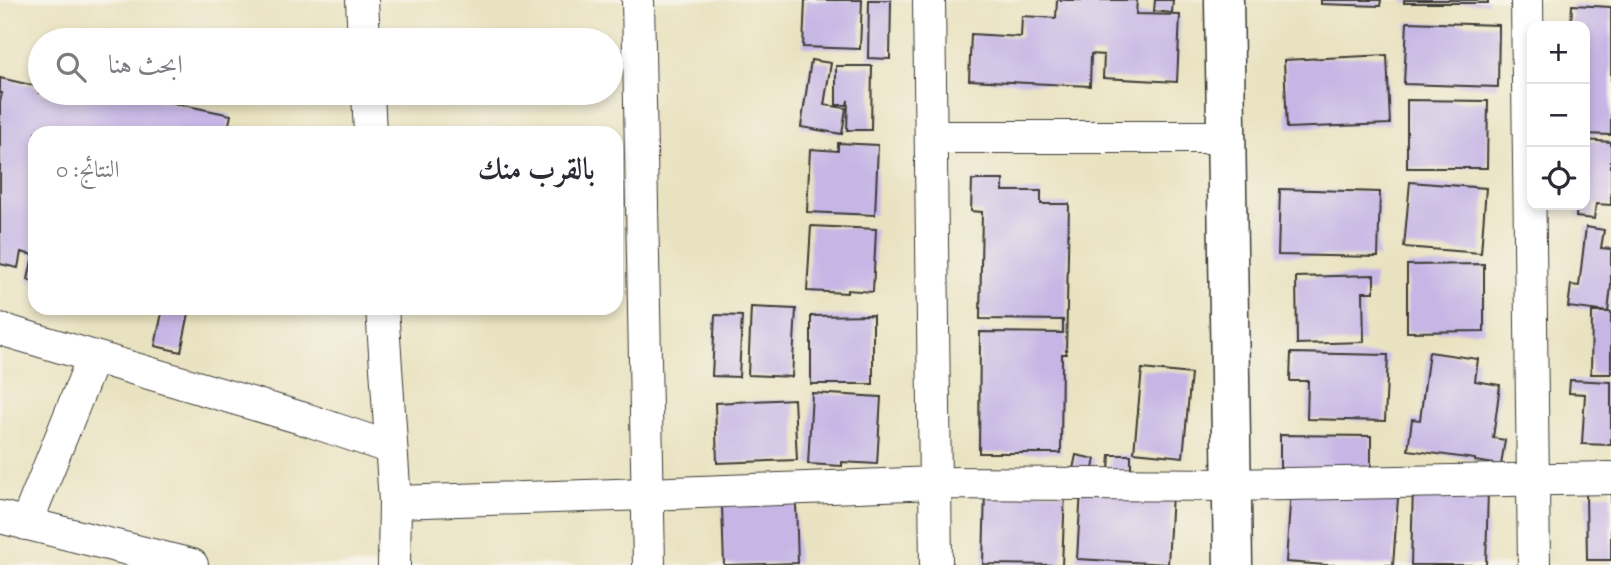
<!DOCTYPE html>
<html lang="ar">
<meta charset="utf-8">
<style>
:root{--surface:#fff;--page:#f7f7f7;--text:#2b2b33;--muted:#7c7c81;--line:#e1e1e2}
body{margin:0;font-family:"Sorts Mill Goudy",Amiri,serif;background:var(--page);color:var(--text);direction:rtl}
.controls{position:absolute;right:21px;top:21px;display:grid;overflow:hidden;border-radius:14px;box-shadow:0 4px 10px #0003}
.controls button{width:63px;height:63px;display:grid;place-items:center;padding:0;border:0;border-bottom:2px solid var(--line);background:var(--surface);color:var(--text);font:35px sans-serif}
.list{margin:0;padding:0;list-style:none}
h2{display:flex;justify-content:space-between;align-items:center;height:91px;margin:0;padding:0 28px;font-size:30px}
h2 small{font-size:23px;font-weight:400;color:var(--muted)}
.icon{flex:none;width:38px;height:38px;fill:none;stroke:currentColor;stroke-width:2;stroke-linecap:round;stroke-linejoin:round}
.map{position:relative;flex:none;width:1611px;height:565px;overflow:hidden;direction:ltr}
.search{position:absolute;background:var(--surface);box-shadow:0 4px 10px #0003;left:28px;top:28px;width:595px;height:77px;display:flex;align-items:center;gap:18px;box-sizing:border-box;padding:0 24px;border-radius:38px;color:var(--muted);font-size:26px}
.panel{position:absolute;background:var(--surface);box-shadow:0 4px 10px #0003;left:28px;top:126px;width:595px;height:189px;border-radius:21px;direction:rtl}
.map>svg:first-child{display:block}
.building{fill:#c6b5e5}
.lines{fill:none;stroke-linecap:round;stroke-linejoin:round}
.minor-casing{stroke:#3b3a35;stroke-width:34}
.tertiary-casing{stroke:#3b3a35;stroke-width:41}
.minor{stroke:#fff;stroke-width:32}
.tertiary{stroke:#fff;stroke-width:38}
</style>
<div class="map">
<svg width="1611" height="565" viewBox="0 0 1611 565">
<rect width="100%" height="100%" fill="#f7f3e8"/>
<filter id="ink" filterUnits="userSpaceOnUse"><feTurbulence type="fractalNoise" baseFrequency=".0143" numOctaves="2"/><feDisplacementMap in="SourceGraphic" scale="14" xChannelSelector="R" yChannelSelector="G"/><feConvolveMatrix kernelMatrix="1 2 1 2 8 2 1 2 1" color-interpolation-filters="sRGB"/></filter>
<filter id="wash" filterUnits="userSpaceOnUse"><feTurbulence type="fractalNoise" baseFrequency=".00686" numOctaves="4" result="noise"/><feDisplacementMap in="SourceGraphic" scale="28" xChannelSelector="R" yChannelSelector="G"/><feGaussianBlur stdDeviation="1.57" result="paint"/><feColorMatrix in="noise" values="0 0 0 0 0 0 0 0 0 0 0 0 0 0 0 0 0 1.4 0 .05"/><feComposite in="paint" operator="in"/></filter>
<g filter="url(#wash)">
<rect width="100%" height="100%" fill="#e9e2c0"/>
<g id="blocks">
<g class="building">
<polygon points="805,0 862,0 860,49 803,47"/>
<polygon points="869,0 891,0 890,59 868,58"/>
<polygon points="1057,0 1137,0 1136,14 1180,15 1177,82 1103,78 1104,55 1091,54 1090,86 969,80 971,34 1021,37 1022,16 1056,18"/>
<polygon points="1155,0 1173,0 1172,13 1154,11"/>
<polygon points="1321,0 1381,0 1380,6 1321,4"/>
<rect x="1404" y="0" width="84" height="3"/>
<polygon points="1572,5 1611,7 1611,135 1585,134 1585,26 1571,26"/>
<polygon points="1407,22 1499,25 1498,87 1404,84"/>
<polygon points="1387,55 1390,124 1287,128 1284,60"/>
<polygon points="811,60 831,63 824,105 846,108 842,134 801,127"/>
<polygon points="836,66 872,66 871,130 847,130 848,100 847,105 836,105"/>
<polygon points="0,78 40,87 40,93 161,93 159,100 231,115 227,133 35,133 35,206 32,218 35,218 35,282 28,280 33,255 21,252 18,268 0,264 0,102 2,93 0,93"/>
<polygon points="1407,100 1488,101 1487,168 1407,168"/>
<polygon points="1585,140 1611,142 1611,205 1596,204 1594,219 1576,217 1577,205 1585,205"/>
<polygon points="838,143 878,145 875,215 807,212 810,149 838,151"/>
<polygon points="972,180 1003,180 1003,191 1041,191 1041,204 1069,204 1066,354 1062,354 1061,453 979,453 980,332 1063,333 1063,320 980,319 982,212 971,211"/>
<polygon points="1410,182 1486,188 1481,253 1404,247"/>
<polygon points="1280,189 1380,192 1378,257 1278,255"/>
<polygon points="811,226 876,229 873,292 847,290 847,293 807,291"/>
<polygon points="1586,227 1604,230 1601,248 1611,249 1611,286 1608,312 1568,307 1571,285 1579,286"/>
<polygon points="1484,264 1484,331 1407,332 1407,265"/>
<polygon points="1374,275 1374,292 1363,292 1364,342 1297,344 1296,277"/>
<polygon points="751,307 796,309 792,377 748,375"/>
<polygon points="163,308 190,308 181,352 155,346"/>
<polygon points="1592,312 1611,312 1611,374 1591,374"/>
<polygon points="715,315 742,316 739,377 712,376"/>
<polygon points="873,315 873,384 811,384 811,316"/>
<polygon points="1429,352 1478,359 1475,381 1500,385 1493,438 1505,440 1501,465 1475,461 1475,459 1408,450 1412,419 1420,420"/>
<polygon points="1291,353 1388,355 1385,421 1307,419 1308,381 1290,381"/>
<polygon points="1142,369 1191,374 1183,457 1134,452"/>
<polygon points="1570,380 1611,382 1611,445 1582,444 1585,394 1569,393"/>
<polygon points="812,393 881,397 877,464 842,462 842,466 808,464"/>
<polygon points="794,399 797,460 717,463 715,403"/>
<polygon points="1280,435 1371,436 1371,469 1280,469"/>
<polygon points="1076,455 1095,459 1092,473 1073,469"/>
<polygon points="1110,455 1131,455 1131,470 1109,470"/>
<polygon points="1413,486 1488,488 1486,565 1411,565"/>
<polygon points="1081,489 1172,494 1168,564 1077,559"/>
<polygon points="985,490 1065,493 1062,565 983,564"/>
<polygon points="1291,490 1398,498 1393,565 1326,565 1286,562"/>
<polygon points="1586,494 1611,494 1611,560 1587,560"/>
<polygon points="796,503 798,563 724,565 722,506"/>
</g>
</g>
</g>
<g filter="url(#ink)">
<use href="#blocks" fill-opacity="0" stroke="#3b3a35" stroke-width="2"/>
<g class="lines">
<g class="minor-casing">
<g id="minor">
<polyline points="362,0 364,40"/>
<polyline points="638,0 649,565"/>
<polyline points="929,0 936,565"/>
<polyline points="1527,0 1534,565"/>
<polyline points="368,93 370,133"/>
<polyline points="931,137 1226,137"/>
<polyline points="382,308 395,502 394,565"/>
<polyline points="0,329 308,420 391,448"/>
<polyline points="395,502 647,494 935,483 1231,485 1611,478"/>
<polyline points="0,517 192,565"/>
<polyline points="26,524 93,358"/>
</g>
</g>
<g class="tertiary-casing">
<polyline id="tertiary" points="1224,0 1233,565"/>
</g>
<use href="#minor" class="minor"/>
<use href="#tertiary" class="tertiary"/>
</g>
</g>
</svg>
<div class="controls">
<button>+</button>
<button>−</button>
<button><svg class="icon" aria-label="locate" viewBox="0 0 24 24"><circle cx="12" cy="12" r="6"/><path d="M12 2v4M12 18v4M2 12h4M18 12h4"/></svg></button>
</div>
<div class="search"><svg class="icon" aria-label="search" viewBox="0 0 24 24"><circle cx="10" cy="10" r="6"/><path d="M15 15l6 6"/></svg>ابحث هنا</div>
<section class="panel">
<h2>بالقرب منك<small>النتائج: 0</small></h2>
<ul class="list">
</ul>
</section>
</div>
